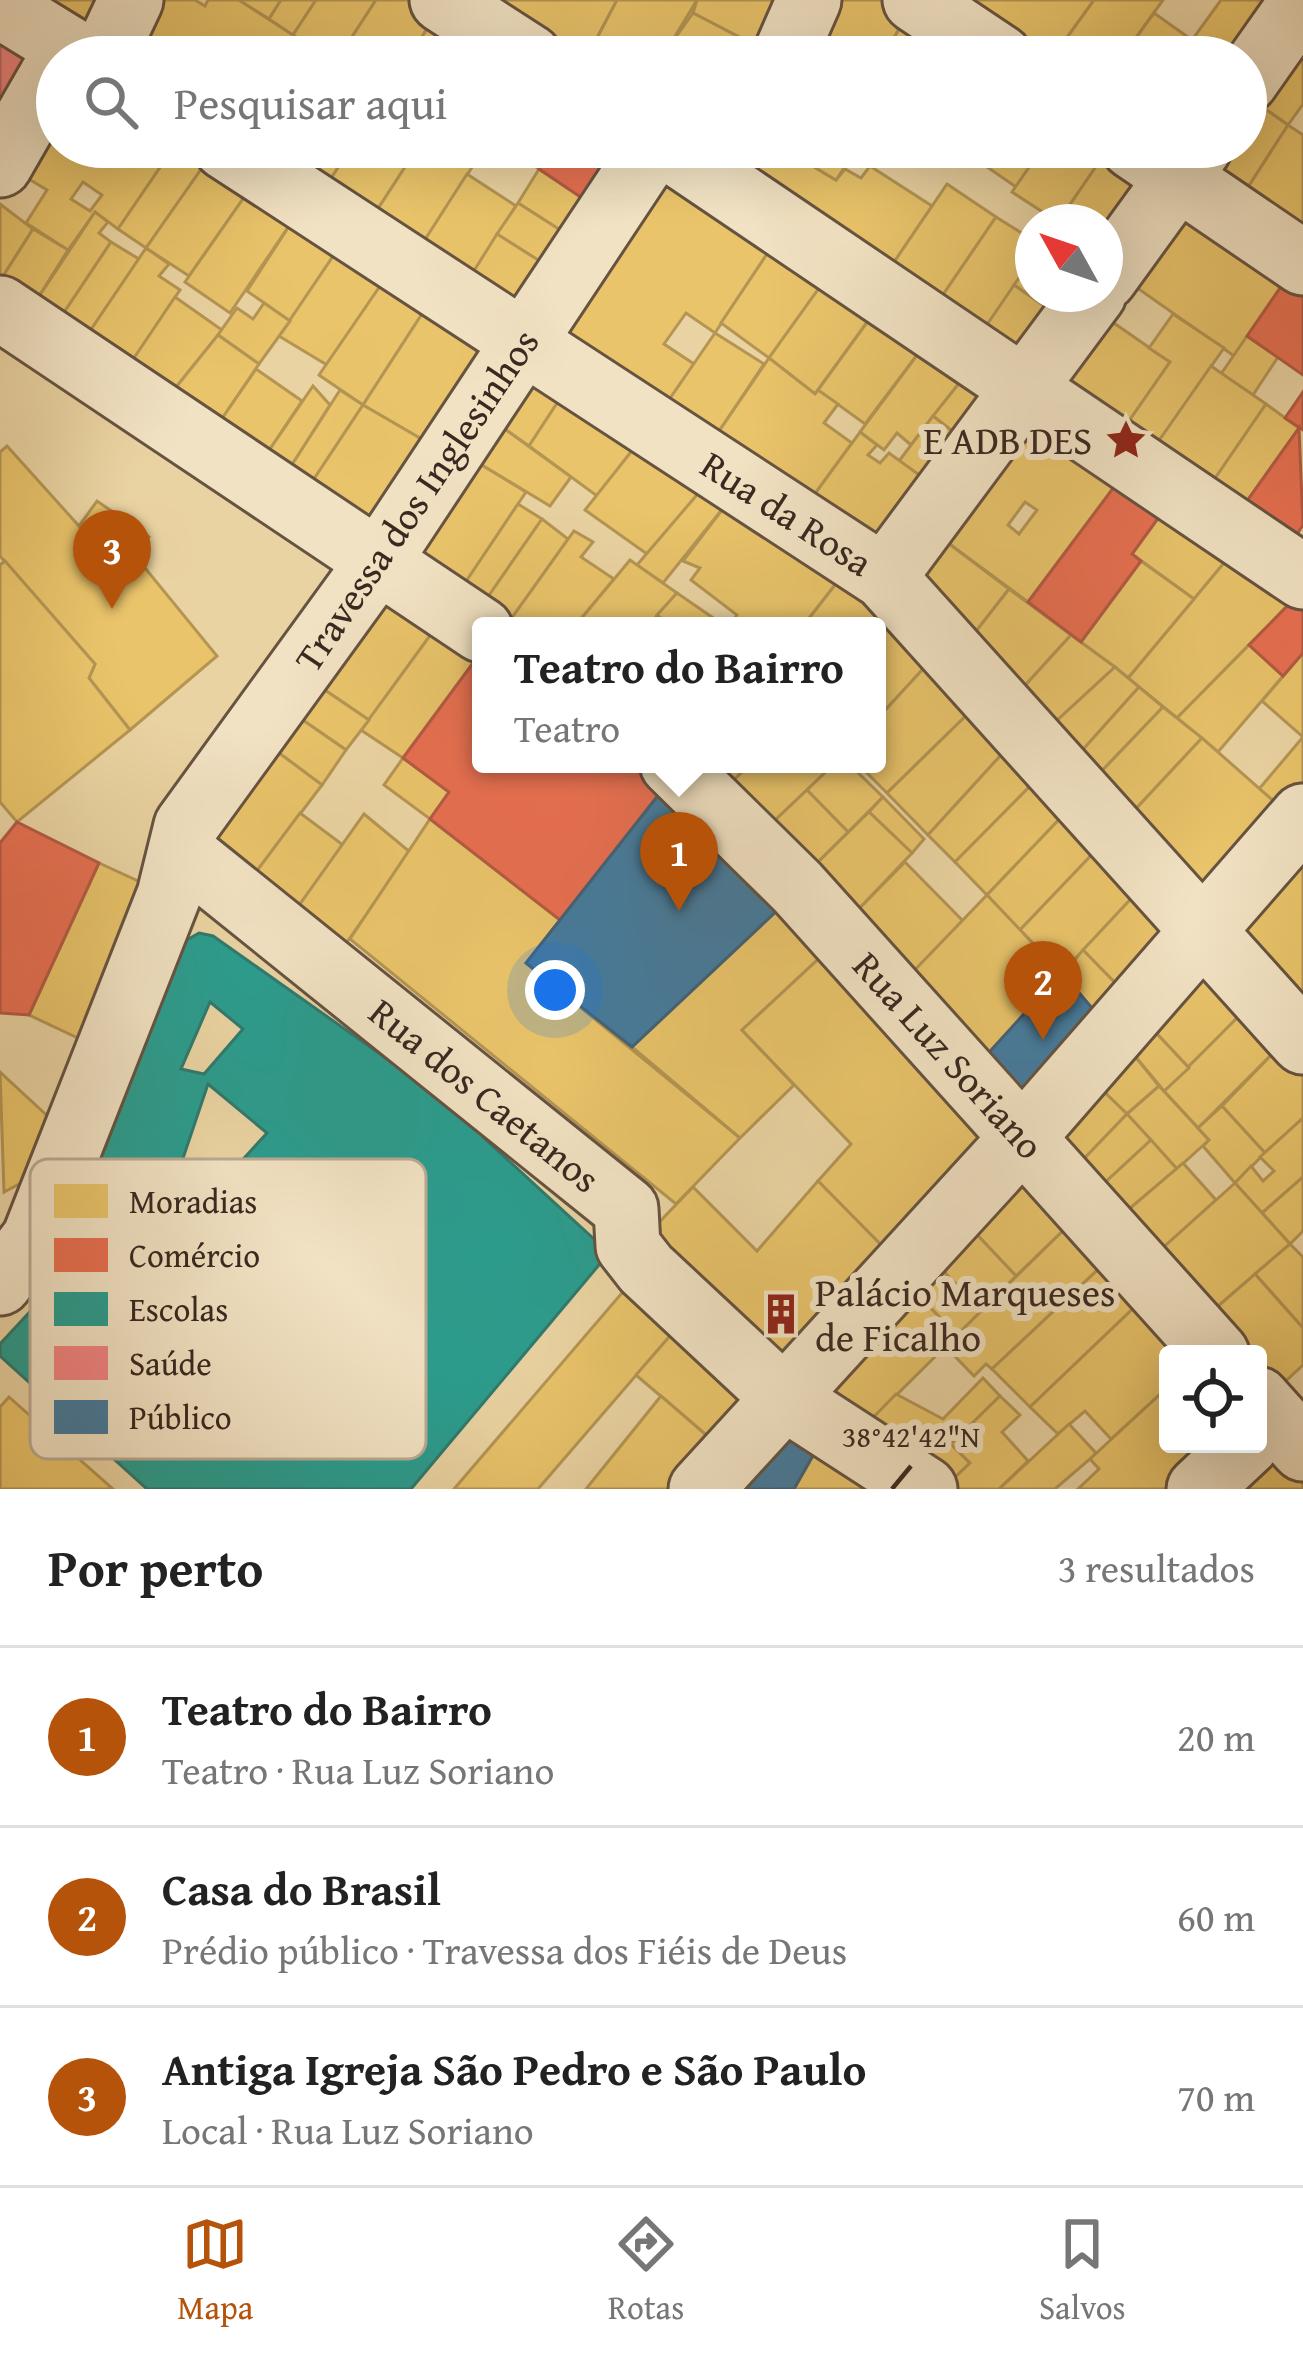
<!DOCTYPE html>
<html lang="pt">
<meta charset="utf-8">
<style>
:root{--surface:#fff;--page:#f6f6f6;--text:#222;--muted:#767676;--line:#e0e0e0;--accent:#b45309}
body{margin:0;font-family:"Gentium Book Plus",serif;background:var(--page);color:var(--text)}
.controls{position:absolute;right:36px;bottom:36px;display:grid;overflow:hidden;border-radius:12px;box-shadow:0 12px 48px #0002}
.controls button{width:108px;height:108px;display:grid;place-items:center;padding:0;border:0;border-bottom:3px solid var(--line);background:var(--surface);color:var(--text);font:60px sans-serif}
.compass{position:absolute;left:1015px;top:204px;width:108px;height:108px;border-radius:50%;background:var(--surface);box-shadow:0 12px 48px #0002;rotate:310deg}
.you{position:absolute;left:555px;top:990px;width:42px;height:42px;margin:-30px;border:9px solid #fff;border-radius:50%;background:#1a73e8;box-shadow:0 0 0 18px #1a73e833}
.badge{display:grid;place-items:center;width:78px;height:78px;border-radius:50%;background:var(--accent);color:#fff;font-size:39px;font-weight:700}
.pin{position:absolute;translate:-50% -99px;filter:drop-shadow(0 3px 6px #0008)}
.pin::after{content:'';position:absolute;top:63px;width:42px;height:36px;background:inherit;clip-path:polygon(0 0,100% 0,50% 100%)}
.popup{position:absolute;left:472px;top:617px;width:414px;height:156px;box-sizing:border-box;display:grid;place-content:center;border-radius:12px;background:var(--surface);filter:drop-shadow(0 3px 9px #0005);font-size:39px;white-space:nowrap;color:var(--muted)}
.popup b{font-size:45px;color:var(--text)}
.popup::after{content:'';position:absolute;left:50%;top:100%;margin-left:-24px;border:24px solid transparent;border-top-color:var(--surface)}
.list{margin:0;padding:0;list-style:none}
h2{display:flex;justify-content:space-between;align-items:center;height:156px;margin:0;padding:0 48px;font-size:51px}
h2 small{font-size:39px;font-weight:400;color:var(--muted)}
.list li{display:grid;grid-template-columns:78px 1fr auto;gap:36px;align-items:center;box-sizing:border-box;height:180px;padding:0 48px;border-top:3px solid var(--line)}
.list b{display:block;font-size:45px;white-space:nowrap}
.list p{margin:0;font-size:39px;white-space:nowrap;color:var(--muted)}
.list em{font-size:39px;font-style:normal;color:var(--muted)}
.icon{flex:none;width:66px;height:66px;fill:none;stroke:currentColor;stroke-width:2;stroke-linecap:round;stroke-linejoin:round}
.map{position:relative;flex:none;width:1303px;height:1489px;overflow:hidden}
.search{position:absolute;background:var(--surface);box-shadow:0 12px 48px #0002;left:36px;right:36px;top:36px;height:132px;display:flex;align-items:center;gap:30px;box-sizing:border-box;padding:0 42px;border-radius:66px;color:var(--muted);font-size:45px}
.sheet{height:696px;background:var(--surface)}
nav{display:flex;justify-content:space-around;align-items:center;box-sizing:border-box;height:168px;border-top:3px solid var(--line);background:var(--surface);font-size:33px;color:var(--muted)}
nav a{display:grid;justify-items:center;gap:6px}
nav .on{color:var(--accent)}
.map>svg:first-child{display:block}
.homes{fill:#e9c46a;stroke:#b49554;stroke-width:3;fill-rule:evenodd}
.shops{fill:#e76f51;stroke:#b35a43;stroke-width:3}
.schools{fill:#2a9d8f;stroke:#2f7a6e;stroke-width:3;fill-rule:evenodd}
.health{fill:#f28482;stroke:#bb6865;stroke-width:3}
.public{fill:#457b9d;stroke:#426278;stroke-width:3}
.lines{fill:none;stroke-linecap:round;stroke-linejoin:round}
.street-casing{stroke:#665341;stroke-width:69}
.street{stroke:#f1e2c3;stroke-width:63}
.ticks{fill:none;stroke:#3a2821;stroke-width:4.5}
.labels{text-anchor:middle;stroke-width:12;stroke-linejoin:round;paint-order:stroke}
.poi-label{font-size:39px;fill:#3a2821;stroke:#f1e2c3;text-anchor:end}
.street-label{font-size:39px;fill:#3a2821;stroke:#f1e2c3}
.key{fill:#f1e2c3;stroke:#baaa92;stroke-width:3}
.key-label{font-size:33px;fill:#3a2821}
.ticks-label{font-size:30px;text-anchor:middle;fill:#3a2821;stroke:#f1e2c3;stroke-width:12;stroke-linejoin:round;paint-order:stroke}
</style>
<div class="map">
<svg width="1303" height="1489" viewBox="0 0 1303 1489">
<rect width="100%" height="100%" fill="#ead3a2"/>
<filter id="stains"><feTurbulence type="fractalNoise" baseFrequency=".00167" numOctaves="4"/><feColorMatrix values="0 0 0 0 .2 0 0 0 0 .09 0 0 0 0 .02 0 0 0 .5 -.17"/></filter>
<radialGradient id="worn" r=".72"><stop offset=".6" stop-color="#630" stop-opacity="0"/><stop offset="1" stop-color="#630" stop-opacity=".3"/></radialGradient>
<g class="homes">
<polygon points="13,0 112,0 92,43"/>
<polygon points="149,0 195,0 205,6 208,0 239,0 327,57 122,57"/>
<polygon points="239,0 281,0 269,19"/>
<polygon points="281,0 316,0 293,35 269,19"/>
<polygon points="316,0 376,0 339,57 327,57 293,35"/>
<polygon points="376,0 407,0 434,18 409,57 339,57"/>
<polygon points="475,0 617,0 587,57 562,57"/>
<polygon points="617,0 697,0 666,51 674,57 587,57"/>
<polygon points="697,0 788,0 766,51 693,13"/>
<polygon points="831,0 881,0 906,17 883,57 806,57"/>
<polygon points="949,0 1094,0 1053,57 1035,57"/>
<polygon points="1094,0 1163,0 1122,57 1053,57"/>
<polygon points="1221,0 1284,0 1245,57 1215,57 1192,40"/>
<polygon points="693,13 766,51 763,57 674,57 666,51"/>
<polygon points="1154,13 1192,40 1215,57 1122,57"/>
<polygon points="906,17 965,57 883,57"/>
<polygon points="434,18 475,57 409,57"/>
<polygon points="1303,25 1303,104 1288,125 1251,99"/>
<polygon points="1251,99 1288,125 1243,195 1202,168 1217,147 1246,147 1246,106"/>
<path d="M57 105V147H174L118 229 95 212 68 250 26 223 47 190 14 170ZM83 182 102 195 90 211 71 199Z"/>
<polygon points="1288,125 1303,135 1303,235 1243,195"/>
<polygon points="174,147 192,147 209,158 146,248 118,229"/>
<polygon points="282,147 351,147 325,188"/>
<polygon points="351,147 418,147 372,218 325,188"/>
<polygon points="418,147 468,147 480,155 419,249 372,218"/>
<polygon points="505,147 554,147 539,169"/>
<polygon points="767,147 781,147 836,180 845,169 861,178 870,166 932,206 886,274 752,182"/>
<polygon points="781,147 858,147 836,180"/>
<polygon points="971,147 1043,147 1016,187 967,153"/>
<polygon points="1043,147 1098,147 1106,152 1058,222 1012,192"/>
<polygon points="1106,152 1155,186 1105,255 1105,222 1058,222"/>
<polygon points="209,158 252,186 189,276 146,248"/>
<polygon points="663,167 775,242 715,333 686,313 664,344 694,364 662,410 551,337"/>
<polygon points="539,169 591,204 568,235 518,203"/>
<polygon points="467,174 516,206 467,282 419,249"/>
<polygon points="947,184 996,217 934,308 886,274"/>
<polygon points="252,186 297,214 230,313 185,282"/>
<polygon points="1178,201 1287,278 1234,356 1123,278"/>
<polygon points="518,203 568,235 549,267 497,234"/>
<polygon points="0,204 33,229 0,281"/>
<polygon points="95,212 108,222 99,233 111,242 59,320 34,304"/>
<polygon points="297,214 342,243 290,321 247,291"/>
<polygon points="996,217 1033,240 1033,258 978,338 934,308"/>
<polygon points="33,229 68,250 34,304 0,281"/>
<polygon points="497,234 549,267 517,314 467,282"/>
<polygon points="111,242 139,259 86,337 59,320"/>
<polygon points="775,242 827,277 769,358 721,323"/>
<polygon points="342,243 389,273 327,365 279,336"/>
<polygon points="146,248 169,264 159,276 180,290 130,364 86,337"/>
<polygon points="1033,258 1033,294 1076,294 1060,317 1014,285"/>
<polygon points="389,273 431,300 363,405 319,375"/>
<polygon points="827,277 876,310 815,394 769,358"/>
<polygon points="1014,285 1060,317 1023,368 978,338"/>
<polygon points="175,297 222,330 173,391 130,364"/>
<polygon points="431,300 498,343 430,444 363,405"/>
<polygon points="264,303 290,321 259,364 218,335 237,308 253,319"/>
<polygon points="876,310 926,343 865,424 818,390"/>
<polygon points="1098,312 1170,362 1120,434 1045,384"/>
<polygon points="1173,314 1224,348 1149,455 1120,434 1170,362 1149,348"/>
<polygon points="715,333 764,364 711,443 662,410"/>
<polygon points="218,335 259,364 219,423 173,391"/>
<polygon points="1247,336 1278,357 1253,395 1221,374"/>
<polygon points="926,343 968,372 911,445 897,433 884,450 860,432"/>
<polygon points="769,358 815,394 818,390 838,404 824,423 852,443 806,506 711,443"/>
<polygon points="532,365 567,388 529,446 495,422"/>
<polygon points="1211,366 1266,404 1205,493 1149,455"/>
<polygon points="256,369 302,401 266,455 219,423"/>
<polygon points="968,372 1002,394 966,442 933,416"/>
<polygon points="313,386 330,405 288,471 266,455"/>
<polygon points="567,388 642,438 597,496 529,446"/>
<polygon points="340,390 363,405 310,485 288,471"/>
<polygon points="1266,404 1299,428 1237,515 1205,493"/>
<polygon points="363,405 430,444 374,529 310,485"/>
<path d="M1027 410 1123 475 1028 602 936 534ZM1025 502 1037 510 1019 534 1008 525Z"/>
<polygon points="933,416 966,442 933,485 899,461"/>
<polygon points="495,422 571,477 550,506 470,458"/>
<polygon points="860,432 877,445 868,455 880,463 889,453 933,485 880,555 806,506"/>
<polygon points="642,438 708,482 647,554 585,510"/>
<polygon points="7,446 79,526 97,501 149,537 136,557 217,656 130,730 89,678 95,664 0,556 0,452"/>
<polygon points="470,458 526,492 461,589 408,553"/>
<polygon points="708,482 732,497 663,583 637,565"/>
<polygon points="732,497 849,567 803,626 729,626 737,615 691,580 700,568 683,561"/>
<polygon points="518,504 542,519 483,604 461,589"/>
<polygon points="1167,506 1234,551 1194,599 1132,554"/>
<polygon points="542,519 568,539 509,622 483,604"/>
<polygon points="574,531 593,542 581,557 614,579 575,626 516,626 509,622"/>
<polygon points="936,534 1009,589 970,639 908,573"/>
<polygon points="1234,551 1298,595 1177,718 1128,678"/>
<polygon points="630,560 677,593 648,626 575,626"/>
<polygon points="5,561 95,664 89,678 130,730 17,822 0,802 0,565"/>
<polygon points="1141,561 1194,599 1128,678 1081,642"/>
<polygon points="849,567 890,610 876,626 803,626"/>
<polygon points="384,588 437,626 369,720 316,684"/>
<polygon points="1009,589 1071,635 1020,691 970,639"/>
<polygon points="677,593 722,624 671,626 657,615"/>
<polygon points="890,610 935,656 877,719 876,626"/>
<polygon points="437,626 479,655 403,758 361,730"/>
<polygon points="1071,635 1115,667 1052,725 1020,691"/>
<polygon points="1249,645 1283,676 1218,752 1177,718"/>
<polygon points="1303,653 1303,737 1262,701"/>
<polygon points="935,656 978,704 887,793 858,764 877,764 877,719"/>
<polygon points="1115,667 1139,687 1079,754 1052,725"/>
<polygon points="316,684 369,720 346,750 294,714"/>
<polygon points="1139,687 1163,707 1097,776 1079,754"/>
<polygon points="978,704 1012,743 928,835 887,793"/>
<polygon points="1163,707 1202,738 1131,814 1097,776"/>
<polygon points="294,714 346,750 322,785 271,747"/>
<polygon points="1303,737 1303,793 1286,812 1259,789"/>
<polygon points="1202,738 1286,812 1207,902 1131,814"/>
<polygon points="1012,743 1041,775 955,862 928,835"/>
<polygon points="271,747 322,785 250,880 206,838"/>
<polygon points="403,758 449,792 430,819 384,785"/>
<polygon points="719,764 750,764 732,782 716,768"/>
<polygon points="750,764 834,764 770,825 732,782"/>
<polygon points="834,764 849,764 883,797 848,832 807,790"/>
<polygon points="1041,775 1071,807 987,895 955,862"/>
<polygon points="807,790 848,832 811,869 770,825"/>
<polygon points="883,797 924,839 912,853 869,812"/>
<polygon points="1071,807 1103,843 1020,930 987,895"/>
<polygon points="869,812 912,853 853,915 811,869"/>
<polygon points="300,813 343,845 293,914 250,880"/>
<polygon points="364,814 410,852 340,952 293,914"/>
<polygon points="430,819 560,920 526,963 740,1138 676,1204 350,939"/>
<polygon points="1303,840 1303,1012 1228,926"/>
<polygon points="1103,843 1142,887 1062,974 1020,930"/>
<polygon points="905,862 963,921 908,977 853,915"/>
<polygon points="99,863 151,887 80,1039 29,1015"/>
<polygon points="1142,887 1182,931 1126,994 1083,950"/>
<polygon points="987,895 1062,974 983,1059 908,977"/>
<polygon points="783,905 826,952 742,1030 794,1085 740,1138 632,1047"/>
<polygon points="1083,950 1126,994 1103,1021 1062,974"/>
<polygon points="826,952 998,1140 892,1256 818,1181 851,1144 742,1030"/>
<polygon points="1203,955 1248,1007 1189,1068 1145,1021"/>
<polygon points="1248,1007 1281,1045 1198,1128 1164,1091"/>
<polygon points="1145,1021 1189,1068 1164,1091 1125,1044"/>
<polygon points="1125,1044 1159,1086 1127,1114 1093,1081"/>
<polygon points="1281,1045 1303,1070 1303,1118 1265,1153 1222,1106"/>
<polygon points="0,1072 56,1124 40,1173 4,1192"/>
<polygon points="1093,1081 1127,1114 1077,1166 1047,1133"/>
<polygon points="1159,1086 1209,1140 1177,1169 1127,1114"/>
<polygon points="1222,1106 1265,1153 1235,1183 1203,1146 1209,1140 1198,1128"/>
<polygon points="1127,1114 1151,1140 1098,1189 1077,1166"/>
<polygon points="1303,1118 1303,1177 1262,1213 1235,1183 1251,1166 1263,1181 1274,1171 1260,1157"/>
<polygon points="1151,1140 1177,1169 1121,1216 1098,1189"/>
<polygon points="1183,1163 1216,1200 1156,1254 1121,1216"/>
<polygon points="1020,1165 1071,1223 1016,1276 966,1223"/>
<polygon points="1303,1177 1303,1231 1290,1244 1262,1213"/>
<polygon points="818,1181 892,1256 784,1373 645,1237 693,1187 757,1251"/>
<polygon points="1235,1183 1290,1244 1209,1314 1156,1254"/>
<polygon points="966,1223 1016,1276 981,1311 933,1260"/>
<polygon points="1071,1223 1106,1262 992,1369 986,1364 974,1376 945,1346"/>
<polygon points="1290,1244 1303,1257 1303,1328 1255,1274"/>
<polygon points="933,1260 981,1311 957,1335 909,1286"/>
<polygon points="1106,1262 1141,1301 1030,1407 992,1369"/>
<polygon points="1255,1274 1303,1328 1303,1365 1277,1389 1258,1368 1258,1354 1245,1354 1209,1314"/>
<polygon points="909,1286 957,1335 859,1432 809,1397"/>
<polygon points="627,1287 676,1329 538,1489 454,1489"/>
<polygon points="1141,1301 1189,1354 1168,1354 1168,1387 1111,1439 1085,1411 1058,1434 1030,1407"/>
<polygon points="676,1329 760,1400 719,1446 636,1375"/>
<polygon points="983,1378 1000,1396 951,1444 970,1463 948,1484 859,1432 896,1394 943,1419"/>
<polygon points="1168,1387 1168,1444 1216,1444 1167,1489 1078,1489 1099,1469 1090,1459"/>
<polygon points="661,1396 719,1446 679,1489 586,1489"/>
<polygon points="1000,1396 1020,1415 1002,1432 1028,1461 999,1489 956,1489 948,1484 970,1463 951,1444"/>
<polygon points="9,1397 113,1489 0,1489 0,1407"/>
<polygon points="1069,1424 1096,1453 1090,1459 1055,1489 999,1489"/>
<polygon points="819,1445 888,1489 794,1489"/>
<polygon points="1273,1448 1303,1481 1303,1489 1229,1489"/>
</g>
<g class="shops">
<polygon points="554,147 628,147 591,204 539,169"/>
<polygon points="1287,278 1303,289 1303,375 1247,336"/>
<polygon points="1303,392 1303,430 1285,418"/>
<polygon points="1299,428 1303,525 1287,549 1237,515"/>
<polygon points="1123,475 1167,506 1132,554 1141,561 1081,642 1028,602"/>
<polygon points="1298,595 1303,598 1303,653 1283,676 1249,645"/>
<polygon points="479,655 481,764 630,764 664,788 560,920 430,819 449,792 403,758"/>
<polygon points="17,822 99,863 29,1015 0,1013 0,843"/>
</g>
<path class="schools" d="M199 933 213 936 482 1126 483 1137 609 1253 411 1489H147L0 1356V1344L50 1290 185 941ZM210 1002 243 1029 204 1074 181 1069ZM208 1084 267 1133 147 1265ZM332 1190 418 1267 302 1398 216 1321Z"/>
<polygon class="health" points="0,33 43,52 0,147"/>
<g class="public">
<polygon points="664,788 783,905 632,1047 526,963"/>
<polygon points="1075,988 1103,1021 1026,1108 983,1059 1033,1004 1048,1019"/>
<polygon points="780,1421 819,1445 794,1489 722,1489"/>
</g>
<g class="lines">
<g class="street-casing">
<g id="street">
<polyline points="442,0 530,57"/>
<polyline points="915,0 1000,57"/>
<polyline points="0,6 83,57"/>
<polyline points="104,57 131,0"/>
<polyline points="784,57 809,0"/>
<polyline points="1246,81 1303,0"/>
<polyline points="225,147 884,577 1303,1042"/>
<polyline points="667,147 1303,577"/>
<polyline points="1133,147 1303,263"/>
<polyline points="0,165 57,66"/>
<polyline points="1105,278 1200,147"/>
<polyline points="0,308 481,630"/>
<polyline points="884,577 1094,294"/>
<polyline points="672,764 797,887 1217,1354"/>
<polyline points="181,851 626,1209 628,1246 646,1269 783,1397 925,1489"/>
<polyline points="0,1283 34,1238 169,895 186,826 380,559 653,147"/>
<polyline points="1258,1399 1303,1449"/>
<polyline points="701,1489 1023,1137 1303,816"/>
<polyline points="1199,1489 1247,1444"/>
</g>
</g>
<use href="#street" class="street"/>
</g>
<path class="ticks" d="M892 1489 911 1466"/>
<defs>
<g id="sight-bare" transform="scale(3.24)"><path d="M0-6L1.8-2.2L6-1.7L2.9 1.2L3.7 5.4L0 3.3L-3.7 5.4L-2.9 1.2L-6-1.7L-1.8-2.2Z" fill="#8f2418" stroke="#f1e2c3" stroke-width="2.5" paint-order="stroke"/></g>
<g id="building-bare" transform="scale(3.24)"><path d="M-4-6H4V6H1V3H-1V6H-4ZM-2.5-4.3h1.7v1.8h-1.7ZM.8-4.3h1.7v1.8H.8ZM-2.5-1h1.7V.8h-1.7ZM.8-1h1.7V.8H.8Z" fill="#8f2418" stroke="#f1e2c3" stroke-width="2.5" paint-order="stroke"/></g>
</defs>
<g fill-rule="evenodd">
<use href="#sight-bare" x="1126" y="440"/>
<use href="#building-bare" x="781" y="1314"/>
</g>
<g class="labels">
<g class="poi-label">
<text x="1092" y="454">E ADB DES</text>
<text x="815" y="1306" text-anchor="start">Palácio Marqueses<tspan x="815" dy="45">de Ficalho</tspan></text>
</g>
<g class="street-label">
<text transform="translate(416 500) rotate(-56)" y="14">Travessa dos Inglesinhos</text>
<text transform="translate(787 513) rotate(33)" y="14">Rua da Rosa</text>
<text transform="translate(949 1055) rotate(48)" y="14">Rua Luz Soriano</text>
<text transform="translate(485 1095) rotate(39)" y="14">Rua dos Caetanos</text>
</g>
</g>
<rect x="30" y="1159" width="396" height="300" rx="18" class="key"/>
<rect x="54" y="1184" width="54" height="34" fill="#e9c46a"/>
<rect x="54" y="1238" width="54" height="34" fill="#e76f51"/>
<rect x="54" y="1292" width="54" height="34" fill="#2a9d8f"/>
<rect x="54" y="1346" width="54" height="34" fill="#f28482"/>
<rect x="54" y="1400" width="54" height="34" fill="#457b9d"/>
<g class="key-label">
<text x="129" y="1213">Moradias</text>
<text x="129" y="1267">Comércio</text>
<text x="129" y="1321">Escolas</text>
<text x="129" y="1375">Saúde</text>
<text x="129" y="1429">Público</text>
</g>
<g class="ticks-label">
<text x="911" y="1447">38°42'42"N</text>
</g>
<rect width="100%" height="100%" filter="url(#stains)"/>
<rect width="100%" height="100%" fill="url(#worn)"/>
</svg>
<div class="controls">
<button><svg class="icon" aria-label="locate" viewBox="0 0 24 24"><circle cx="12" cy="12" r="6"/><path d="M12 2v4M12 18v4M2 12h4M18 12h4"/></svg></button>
</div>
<svg class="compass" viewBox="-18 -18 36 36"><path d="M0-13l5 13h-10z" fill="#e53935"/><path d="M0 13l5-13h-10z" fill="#767676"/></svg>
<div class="you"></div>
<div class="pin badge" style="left:679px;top:911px">1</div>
<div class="popup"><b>Teatro do Bairro</b>Teatro</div>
<div class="pin badge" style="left:1043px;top:1040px">2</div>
<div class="pin badge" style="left:112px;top:609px">3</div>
<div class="search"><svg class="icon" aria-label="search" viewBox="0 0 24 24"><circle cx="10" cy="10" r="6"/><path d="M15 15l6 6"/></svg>Pesquisar aqui</div>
</div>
<section class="sheet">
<h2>Por perto<small>3 resultados</small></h2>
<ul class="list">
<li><span class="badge">1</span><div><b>Teatro do Bairro</b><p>Teatro · Rua Luz Soriano</p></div><em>20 m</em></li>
<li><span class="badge">2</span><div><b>Casa do Brasil</b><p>Prédio público · Travessa dos Fiéis de Deus</p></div><em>60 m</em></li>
<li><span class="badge">3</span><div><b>Antiga Igreja São Pedro e São Paulo</b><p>Local · Rua Luz Soriano</p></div><em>70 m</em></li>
</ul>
</section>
<nav>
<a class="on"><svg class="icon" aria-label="map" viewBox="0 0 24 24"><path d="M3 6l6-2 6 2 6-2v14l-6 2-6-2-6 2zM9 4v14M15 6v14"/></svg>Mapa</a>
<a><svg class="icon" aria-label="directions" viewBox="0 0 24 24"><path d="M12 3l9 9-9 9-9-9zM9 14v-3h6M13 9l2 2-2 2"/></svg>Rotas</a>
<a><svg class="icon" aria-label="saved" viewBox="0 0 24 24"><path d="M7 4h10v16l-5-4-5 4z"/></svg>Salvos</a>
</nav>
